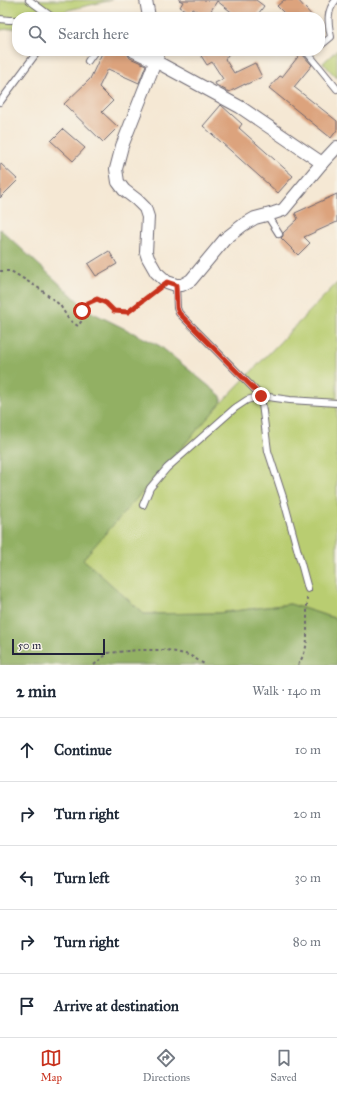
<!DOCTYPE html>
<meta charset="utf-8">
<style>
:root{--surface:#fff;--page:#f2f2f3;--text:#1f2937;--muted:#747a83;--line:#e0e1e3;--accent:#c8321e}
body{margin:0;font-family:"IM FELL Great Primer",serif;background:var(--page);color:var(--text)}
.scale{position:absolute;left:12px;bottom:10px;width:93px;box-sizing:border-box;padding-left:4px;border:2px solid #22223b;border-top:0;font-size:11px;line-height:14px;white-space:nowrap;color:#22223b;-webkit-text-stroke:3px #f7f3e8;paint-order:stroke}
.stop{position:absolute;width:12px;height:12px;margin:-9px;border:3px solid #c8321e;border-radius:50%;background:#fff}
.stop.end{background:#c8321e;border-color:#fff;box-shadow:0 1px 4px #0008}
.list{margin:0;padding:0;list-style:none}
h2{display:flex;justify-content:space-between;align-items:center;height:52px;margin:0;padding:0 16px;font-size:17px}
h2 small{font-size:13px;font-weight:400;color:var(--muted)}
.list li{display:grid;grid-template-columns:26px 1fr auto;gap:12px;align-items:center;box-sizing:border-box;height:64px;padding:0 16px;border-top:1px solid var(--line)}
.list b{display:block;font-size:15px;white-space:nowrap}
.list em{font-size:13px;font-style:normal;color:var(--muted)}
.icon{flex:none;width:22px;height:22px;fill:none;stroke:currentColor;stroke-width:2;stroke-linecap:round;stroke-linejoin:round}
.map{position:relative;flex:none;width:337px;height:665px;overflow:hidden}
.search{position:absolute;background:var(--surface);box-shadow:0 2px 6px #0003;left:12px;right:12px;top:12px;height:44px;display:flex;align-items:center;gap:10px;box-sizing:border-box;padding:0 14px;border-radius:16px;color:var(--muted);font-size:15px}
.sheet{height:372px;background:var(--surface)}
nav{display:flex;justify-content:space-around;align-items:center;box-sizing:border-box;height:56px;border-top:1px solid var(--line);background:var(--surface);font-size:11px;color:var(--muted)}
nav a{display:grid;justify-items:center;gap:2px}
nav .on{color:var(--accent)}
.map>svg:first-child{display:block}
.green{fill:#b9cd71;stroke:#6e7856}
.forest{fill:#92b063;stroke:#5a694f}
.building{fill:#dca37d}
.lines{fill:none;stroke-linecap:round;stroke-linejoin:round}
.service-casing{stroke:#6c6771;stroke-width:8}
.minor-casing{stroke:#6c6771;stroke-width:14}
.path{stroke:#6c6771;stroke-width:2;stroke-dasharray:3 3;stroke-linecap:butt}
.service{stroke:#fff;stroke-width:6}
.minor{stroke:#fff;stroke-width:12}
.route{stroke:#c8321e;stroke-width:5}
</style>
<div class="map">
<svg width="337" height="665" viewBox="0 0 337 665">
<rect width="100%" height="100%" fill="#f7f3e8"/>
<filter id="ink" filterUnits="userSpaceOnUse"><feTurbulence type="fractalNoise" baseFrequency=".025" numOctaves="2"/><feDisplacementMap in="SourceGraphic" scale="8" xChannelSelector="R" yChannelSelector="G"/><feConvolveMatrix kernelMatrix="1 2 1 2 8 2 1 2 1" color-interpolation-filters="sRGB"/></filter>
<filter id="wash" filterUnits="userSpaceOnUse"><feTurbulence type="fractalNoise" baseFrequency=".012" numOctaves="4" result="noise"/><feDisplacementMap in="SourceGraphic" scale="16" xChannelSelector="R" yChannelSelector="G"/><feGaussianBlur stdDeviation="0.9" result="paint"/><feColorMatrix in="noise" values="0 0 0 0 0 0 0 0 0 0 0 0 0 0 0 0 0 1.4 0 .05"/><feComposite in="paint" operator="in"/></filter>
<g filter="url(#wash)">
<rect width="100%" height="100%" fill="#f5e8d4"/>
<g class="green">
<polygon points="0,0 112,0 68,10 58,17 17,17 17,28 0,30"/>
<polygon points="337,50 337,78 323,63"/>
<polygon points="337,283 337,619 290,604 218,613 144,614 82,559 221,403"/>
</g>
<polygon class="forest" points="0,229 89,311 160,346 221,396 221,403 83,559 144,614 218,613 290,604 337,619 337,665 0,665"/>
<g id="blocks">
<g class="building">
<polygon points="179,0 256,0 264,6 256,17 238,17 217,1 207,17 193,9 190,13 180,7 183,2"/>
<polygon points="284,0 298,0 313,17 288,17 277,6"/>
<polygon points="103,51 127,51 128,55 130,58 146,65 139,83 108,69 99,87 113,101 102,112 118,127 103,142 64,104 90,79"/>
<polygon points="198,51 231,51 225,59 234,73 255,63 262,77 245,85 245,84 229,92 216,85 215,83 223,79 212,62 207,65"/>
<polygon points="301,53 312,65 294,87 337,121 337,130 331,138 269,88 280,76 282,77"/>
<polygon points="221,105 242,124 239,128 293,176 278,193 203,126"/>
<polygon points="63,129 85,148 73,161 51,141"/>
<polygon points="0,163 18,180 0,198"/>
<polygon points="337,194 337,222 304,237 310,243 298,255 281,238 283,236 283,233 298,219 295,213"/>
<polygon points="109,251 117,264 96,276 88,264"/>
</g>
</g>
</g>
<g filter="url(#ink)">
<use href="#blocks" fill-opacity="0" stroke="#6c6771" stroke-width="1"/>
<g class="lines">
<g class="service-casing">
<g id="service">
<polyline points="29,0 52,17"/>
<polyline points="0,19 9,20 17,20"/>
<path d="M320 46 331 37C328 23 326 11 336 0"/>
<polyline points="306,51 337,89"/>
<polyline points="88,61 95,51"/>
<polyline points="0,102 38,51"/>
<polyline points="267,215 279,234"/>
<polyline points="176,285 177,308 179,313 261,396 268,451 283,497 308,589"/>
<polyline points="143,505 150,488 167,468 235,408 247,400 261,396 290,400 337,403"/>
</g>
</g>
<g class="minor-casing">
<g id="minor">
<polyline points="146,0 149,17"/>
<polyline points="134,51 155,61 240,107 322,163"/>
<polyline points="159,51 159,52 122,146 116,169 118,182 124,190 137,200 145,208 148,217 146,252 148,258 156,272 167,282 176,285 182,285 191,280 225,239 243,225 255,218 274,213 283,210 322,163 337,147"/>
</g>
</g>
<g class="path">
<polyline points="0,271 11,271 40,289 60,305 69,320 78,326 83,319 82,311 87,303 97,299 106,303 114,311 128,312 158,289"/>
<polyline points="94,665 108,653 138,650 167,650 189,655 206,665"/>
<path d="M298 665C308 649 307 642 307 625 307 616 307 607 307 598"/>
</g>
<use href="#service" class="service"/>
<use href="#minor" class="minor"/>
</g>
</g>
<g class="lines" filter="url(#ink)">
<polyline class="route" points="82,311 88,303 97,299 106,303 114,311 128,312 167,282 176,285 177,308 179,313 261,396"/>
</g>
</svg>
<div class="scale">50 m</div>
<div class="stop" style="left:82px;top:311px"></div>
<div class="stop end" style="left:261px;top:396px"></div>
<div class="search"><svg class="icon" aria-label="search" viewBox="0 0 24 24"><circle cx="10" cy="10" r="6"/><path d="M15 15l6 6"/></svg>Search here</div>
</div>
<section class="sheet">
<h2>2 min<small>Walk · 140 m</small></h2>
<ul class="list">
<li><svg class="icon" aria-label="ahead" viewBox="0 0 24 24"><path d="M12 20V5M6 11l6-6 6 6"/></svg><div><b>Continue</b></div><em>10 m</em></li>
<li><svg class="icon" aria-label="right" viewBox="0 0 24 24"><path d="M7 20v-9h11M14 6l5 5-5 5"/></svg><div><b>Turn right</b></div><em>20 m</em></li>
<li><svg class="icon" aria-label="left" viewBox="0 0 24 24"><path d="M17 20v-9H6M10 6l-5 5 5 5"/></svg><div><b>Turn left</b></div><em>30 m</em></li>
<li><svg class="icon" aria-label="right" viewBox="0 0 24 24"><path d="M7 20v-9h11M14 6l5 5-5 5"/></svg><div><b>Turn right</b></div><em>80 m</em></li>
<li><svg class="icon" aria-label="arrive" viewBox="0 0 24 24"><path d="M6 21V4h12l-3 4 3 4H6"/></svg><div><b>Arrive at destination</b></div></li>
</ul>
</section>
<nav>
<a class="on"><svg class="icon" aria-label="map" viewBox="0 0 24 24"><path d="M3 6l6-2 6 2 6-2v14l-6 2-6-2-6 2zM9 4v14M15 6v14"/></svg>Map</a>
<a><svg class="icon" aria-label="directions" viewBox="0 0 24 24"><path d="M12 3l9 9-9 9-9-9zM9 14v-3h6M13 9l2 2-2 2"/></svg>Directions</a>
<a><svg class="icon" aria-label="saved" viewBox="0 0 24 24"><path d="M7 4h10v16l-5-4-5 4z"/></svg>Saved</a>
</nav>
